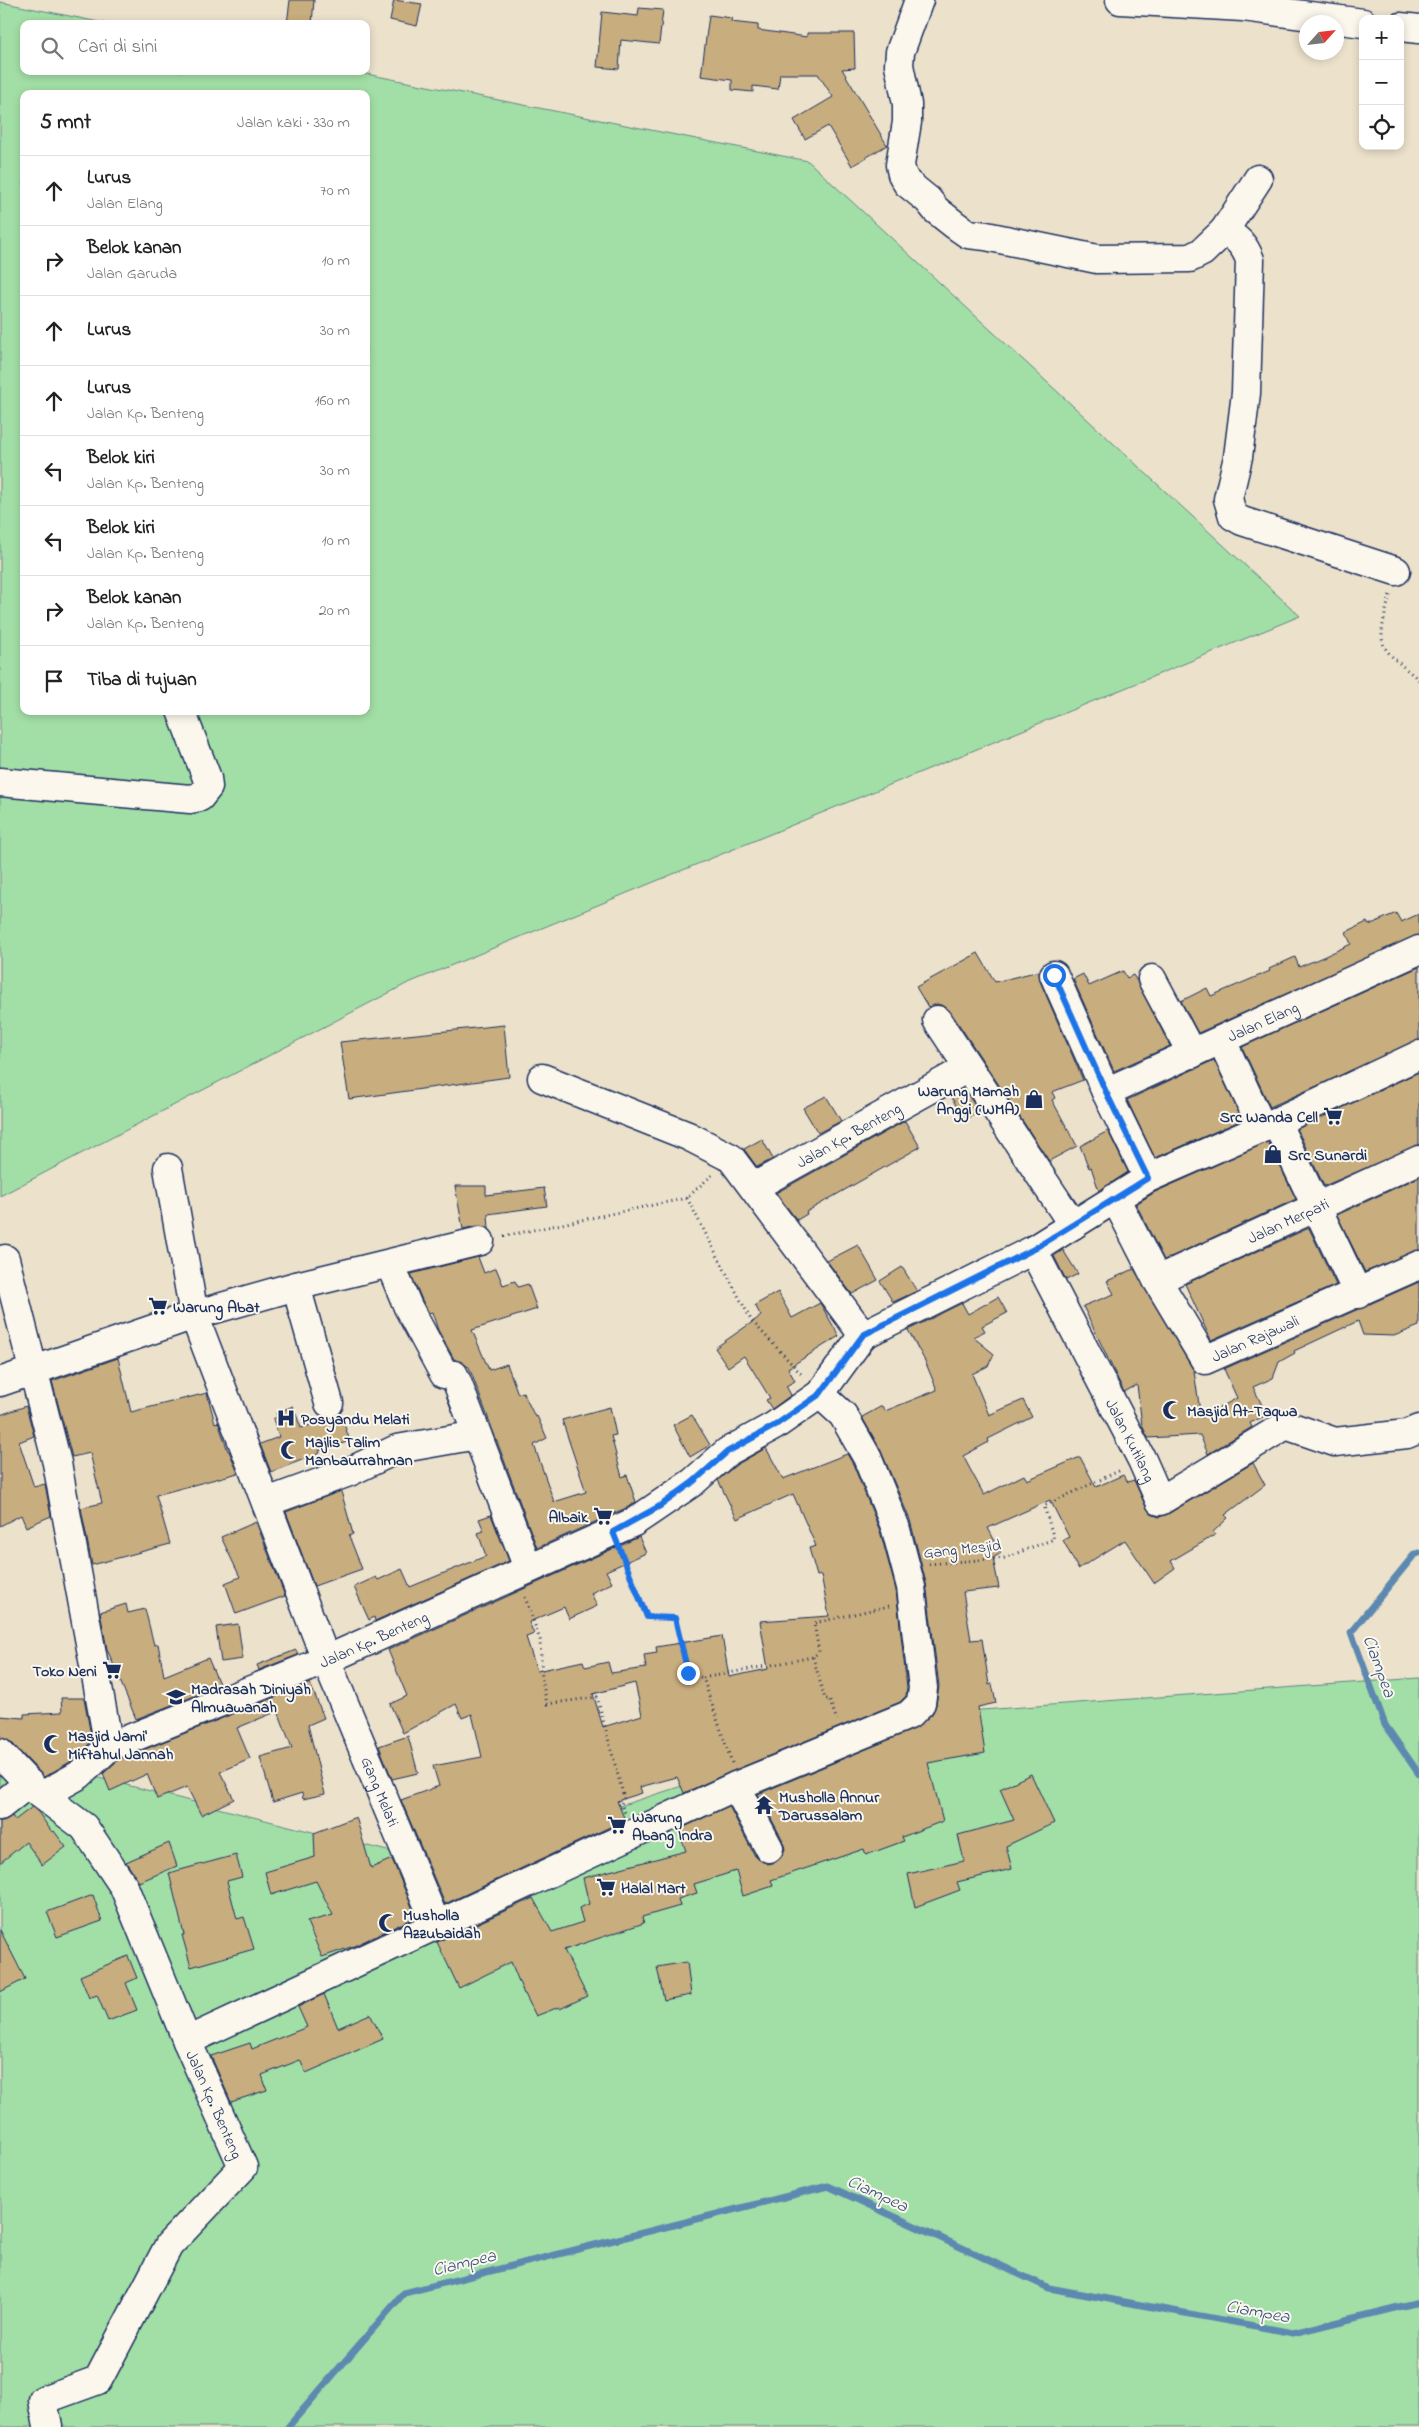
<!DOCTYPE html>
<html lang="id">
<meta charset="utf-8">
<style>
:root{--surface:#fff;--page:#f2f2f2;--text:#222;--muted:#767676;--line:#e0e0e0}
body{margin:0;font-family:"Indie Flower",sans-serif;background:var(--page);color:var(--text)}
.controls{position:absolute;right:15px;top:15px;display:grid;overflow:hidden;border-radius:10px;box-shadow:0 2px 8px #0003}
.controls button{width:45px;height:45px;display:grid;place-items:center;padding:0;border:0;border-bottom:1px solid var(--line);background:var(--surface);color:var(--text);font:25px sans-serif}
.compass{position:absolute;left:1299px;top:15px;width:45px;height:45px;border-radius:50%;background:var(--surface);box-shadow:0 2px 8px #0003;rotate:63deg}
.stop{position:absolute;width:15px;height:15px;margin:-11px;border:4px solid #1a73e8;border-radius:50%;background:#fff}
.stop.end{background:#1a73e8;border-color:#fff;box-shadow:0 1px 5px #0008}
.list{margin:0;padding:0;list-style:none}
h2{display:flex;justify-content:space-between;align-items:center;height:65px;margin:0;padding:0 20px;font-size:21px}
h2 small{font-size:16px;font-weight:400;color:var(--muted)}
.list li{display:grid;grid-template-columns:32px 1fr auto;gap:15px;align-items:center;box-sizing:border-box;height:70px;padding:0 20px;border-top:1px solid var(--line)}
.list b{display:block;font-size:19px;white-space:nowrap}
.list p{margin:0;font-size:16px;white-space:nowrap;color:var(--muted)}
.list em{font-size:16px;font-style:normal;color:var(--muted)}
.icon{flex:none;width:28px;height:28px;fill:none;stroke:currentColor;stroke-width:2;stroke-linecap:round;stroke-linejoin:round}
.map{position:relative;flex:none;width:1419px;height:2427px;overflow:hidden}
.search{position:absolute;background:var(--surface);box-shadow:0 2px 8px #0003;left:20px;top:20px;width:350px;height:55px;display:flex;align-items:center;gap:12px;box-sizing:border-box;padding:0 18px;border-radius:10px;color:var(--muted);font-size:19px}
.panel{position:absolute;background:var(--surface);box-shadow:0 2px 8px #0003;left:20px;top:90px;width:350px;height:625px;border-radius:10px}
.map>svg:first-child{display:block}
.green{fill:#a2dfa6;stroke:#5e8782;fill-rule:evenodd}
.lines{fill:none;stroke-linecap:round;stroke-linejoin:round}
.stream{stroke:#5d89b1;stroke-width:7}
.building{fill:#c8ad7e;stroke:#1b2f5e;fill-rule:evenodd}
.minor-casing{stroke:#1b2f5e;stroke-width:31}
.major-casing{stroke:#1b2f5e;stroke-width:31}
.path{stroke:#1b2f5e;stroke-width:3;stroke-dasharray:1 4;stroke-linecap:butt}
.minor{stroke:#fbf7ec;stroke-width:28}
.major{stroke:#fbf7ec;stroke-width:28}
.route{stroke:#1a73e8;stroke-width:6}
.labels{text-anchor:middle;stroke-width:4;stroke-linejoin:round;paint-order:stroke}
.street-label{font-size:16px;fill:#1b2f5e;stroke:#fbf7ec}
.poi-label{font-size:16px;font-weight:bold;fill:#1b2f5e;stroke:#fbf7ec;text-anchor:start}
.water-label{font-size:18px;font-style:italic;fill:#365481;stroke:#fbf7ec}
</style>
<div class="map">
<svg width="1419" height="2427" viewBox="0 0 1419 2427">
<rect width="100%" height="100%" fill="#ece1cb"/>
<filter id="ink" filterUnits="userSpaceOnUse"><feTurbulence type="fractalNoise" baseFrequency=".02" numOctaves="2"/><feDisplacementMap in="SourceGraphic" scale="10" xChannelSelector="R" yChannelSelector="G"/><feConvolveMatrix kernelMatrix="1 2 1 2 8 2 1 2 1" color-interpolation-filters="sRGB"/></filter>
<g filter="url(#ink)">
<g class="green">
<path d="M0 2 109 24H24V71H351L808 161 1300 616 406 984 0 1196ZM24 94H366V711H24Z"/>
<polygon points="1419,1678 1419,2427 0,2427 0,1753 439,1864 900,1716"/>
</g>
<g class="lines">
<g class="stream">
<polyline points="1419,1553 1414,1555 1351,1632 1385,1725 1419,1774"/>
<polyline points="288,2427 404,2293 828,2186 1049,2288 1293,2333 1419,2302"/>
</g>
</g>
<g class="building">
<polygon points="290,0 314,0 312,24 287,24"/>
<polygon points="394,0 422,4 417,26 390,20"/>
<polygon points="639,8 663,10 659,44 621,40 619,69 597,67 602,12 638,16"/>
<polygon points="709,15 732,18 731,22 758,25 758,30 807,37 807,33 854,33 855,68 842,69 887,145 852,166 828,126 805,139 794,120 833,97 818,74 780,74 778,89 753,86 753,92 732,90 732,80 701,76"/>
<polygon points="1396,913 1401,922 1419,914 1419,935 1198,1033 1181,1001 1207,988 1211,996 1270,971 1269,969 1295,957 1299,967 1323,957 1351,944 1346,932 1367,922 1369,925"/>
<polygon points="978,953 995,982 1039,971 1040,981 1083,1080 1052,1092 1055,1098 1052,1100 1077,1146 1049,1161 950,1011 944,1006 937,1004 928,1007 916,987"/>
<polygon points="1419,967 1419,1040 1270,1107 1242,1047"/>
<polygon points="1123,971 1127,978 1133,975 1137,981 1170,1046 1114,1071 1073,979 1083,974 1089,986"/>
<polygon points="504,1025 509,1077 349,1099 340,1042"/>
<polygon points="1214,1060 1242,1120 1155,1158 1127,1100"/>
<polygon points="1419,1072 1419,1145 1324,1186 1297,1129"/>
<polygon points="964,1088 979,1112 964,1121 951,1096"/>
<polygon points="826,1096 841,1121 818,1133 803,1108"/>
<polygon points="905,1121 920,1147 806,1212 807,1214 797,1220 776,1193"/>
<polygon points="1108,1131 1128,1172 1099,1191 1091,1167 1089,1168 1080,1146"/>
<polygon points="762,1139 773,1159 757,1167 744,1149"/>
<polygon points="1268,1142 1296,1199 1164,1260 1136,1204 1155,1192"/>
<polygon points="1419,1177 1419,1250 1365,1272 1337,1215"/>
<polygon points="455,1186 486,1186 486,1195 544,1188 547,1206 488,1214 489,1229 477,1226 463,1229"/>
<polygon points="1309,1228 1336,1285 1211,1340 1185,1284"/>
<polygon points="858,1245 878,1280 852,1294 827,1261"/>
<polygon points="1063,1250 1078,1274 1066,1280 1054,1256"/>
<polygon points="478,1257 484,1273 496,1268 503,1285 515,1281 518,1287 528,1284 537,1309 472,1330 489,1370 507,1364 518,1394 523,1392 535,1417 537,1416 547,1438 534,1445 554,1502 586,1492 562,1420 610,1407 616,1435 611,1436 622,1477 627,1475 636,1502 626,1508 537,1548 469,1367 454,1359 438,1330 432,1312 429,1313 422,1300 411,1274"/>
<polygon points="902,1267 917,1291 893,1302 880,1281"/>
<polygon points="1134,1269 1194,1371 1201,1418 1237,1398 1224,1369 1419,1282 1419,1326 1394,1336 1363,1335 1358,1321 1294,1351 1295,1353 1279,1362 1273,1378 1253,1387 1267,1415 1250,1423 1252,1427 1208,1454 1200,1435 1148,1438 1142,1425 1137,1385 1124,1392 1083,1306 1114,1294 1107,1281"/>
<polygon points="778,1292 792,1318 820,1303 839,1336 788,1368 795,1381 786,1386 791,1395 772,1409 766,1400 770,1398 744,1356 728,1367 715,1348 761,1316 755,1305"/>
<polygon points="998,1297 1007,1313 982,1326 985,1331 973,1337 994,1354 988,1366 972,1374 989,1415 1023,1400 1032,1417 988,1439 989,1442 963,1456 984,1495 1024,1475 1027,1480 1080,1457 1096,1487 1123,1475 1128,1482 1134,1480 1146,1507 1151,1514 1159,1517 1168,1514 1253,1463 1265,1485 1225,1515 1228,1518 1213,1532 1215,1535 1171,1561 1175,1568 1154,1583 1125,1540 1078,1569 1063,1540 1069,1537 1050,1500 988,1528 1001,1553 993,1558 999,1588 963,1592 971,1640 982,1639 989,1685 992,1684 996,1703 978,1707 985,1753 928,1763 943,1821 902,1837 904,1841 866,1855 864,1849 771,1880 773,1886 743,1896 736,1871 694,1884 697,1893 678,1899 680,1906 642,1917 644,1923 564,1950 587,1996 560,2009 559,2007 536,2016 525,1994 524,1994 511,1962 459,1988 437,1942 533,1898 552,1932 583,1922 579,1908 589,1904 583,1878 686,1851 678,1830 729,1806 755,1856 761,1861 768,1864 776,1862 782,1856 785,1849 783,1841 758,1794 915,1729 932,1714 936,1705 939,1686 926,1583 910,1520 881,1451 862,1417 882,1406 885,1411 937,1390 925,1361 908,1330 962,1303 968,1314"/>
<polygon points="118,1358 131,1412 207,1393 215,1423 218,1422 228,1451 229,1451 238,1473 156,1495 170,1544 92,1565 81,1508 102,1503 90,1453 72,1457 52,1381"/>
<polygon points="26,1406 34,1436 19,1442 34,1487 45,1484 51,1516 26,1527 21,1515 0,1526 0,1415"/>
<polygon points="293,1406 301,1428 341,1415 350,1441 319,1451 320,1453 271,1472 260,1444 279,1437 273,1419 277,1417 276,1413"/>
<polygon points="692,1415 710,1445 690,1457 673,1425"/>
<path d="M766 1448 783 1479 847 1454 853 1464 880 1531 896 1590 907 1688 906 1696 900 1702 730 1772 684 1793 677 1777 640 1787 642 1793 617 1801 625 1820 445 1904 401 1800 439 1786 433 1766 482 1757 472 1714 462 1718 456 1704 403 1733 390 1704 407 1696 388 1650 639 1537 646 1553 606 1571 612 1583 591 1593 597 1606 569 1619 564 1607 529 1622 534 1634 526 1637 537 1671 583 1661 585 1667 608 1662 611 1673 646 1668 644 1655 657 1653 656 1647 722 1636 729 1677 768 1669 760 1621 829 1616 821 1575 817 1576 809 1548 816 1546 793 1494 737 1519 718 1480 736 1465ZM635 1683 642 1715 603 1727 593 1694Z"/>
<polygon points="341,1491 353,1534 349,1536 362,1569 314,1586 286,1512"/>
<polygon points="491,1515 509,1561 375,1621 374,1617 369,1620 354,1587 376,1577 378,1580 402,1569 410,1587 486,1556 478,1533 484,1531 479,1519"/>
<polygon points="256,1522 285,1596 236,1614 225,1583 240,1577 221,1537"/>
<polygon points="126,1604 128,1613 145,1609 154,1645 158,1644 164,1676 208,1658 220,1686 136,1719 107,1649 100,1612"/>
<polygon points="238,1624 243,1659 221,1662 216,1627"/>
<polygon points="296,1650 298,1655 259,1670 257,1665"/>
<polygon points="310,1683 324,1718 308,1725 325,1794 303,1799 302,1793 273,1802 260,1757 292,1748 278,1711 237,1728 250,1759 220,1772 234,1799 201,1815 187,1787 157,1799 147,1774 110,1791 103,1774 118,1760"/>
<polygon points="61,1698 84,1698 92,1741 70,1762 44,1777 11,1742 0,1738 0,1716 24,1718 24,1714 62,1712"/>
<polygon points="408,1736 418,1773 392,1779 379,1746"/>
<polygon points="1031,1774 1054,1823 1006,1846 1012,1869 957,1882 960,1890 915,1907 908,1874 964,1861 958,1835 1014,1820 1000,1789"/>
<polygon points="32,1807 38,1812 52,1832 54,1831 66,1847 42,1865 26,1842 0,1863 0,1821 12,1816 15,1820"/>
<polygon points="356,1817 371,1868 392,1859 416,1917 354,1946 322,1957 307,1922 333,1915 316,1881 271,1895 265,1872 315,1857 314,1833"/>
<polygon points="169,1843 177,1866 139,1882 126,1862"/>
<polygon points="236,1855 242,1877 227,1881 237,1919 244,1917 254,1949 191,1967 182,1935 184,1935 169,1873"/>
<polygon points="93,1895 102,1921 57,1937 47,1912"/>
<polygon points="0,1930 25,1979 0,1992"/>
<polygon points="128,1956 137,1978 126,1983 137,2010 108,2021 97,1995 89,1998 80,1976"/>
<polygon points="687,1962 691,1995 664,2000 657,1967"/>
<polygon points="324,1994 338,2028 370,2014 383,2039 306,2073 300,2060 262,2075 267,2090 231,2102 211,2056 250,2043 252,2049 307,2027 298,2007"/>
</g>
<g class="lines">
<g class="minor-casing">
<g id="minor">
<path d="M919 0 900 52 899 65 907 104V122L900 165 902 174 907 183 928 200 936 210 955 225 968 234 986 236 1097 259 1190 258 1202 252 1224 231C1238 238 1245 246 1250 260L1246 393 1238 457 1228 499 1233 516 1242 521 1396 571"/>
<polyline points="1224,231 1258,179"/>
<polyline points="0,782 190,799 200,797 208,787 207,778 181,711"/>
<polyline points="1054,975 1106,1092 1148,1178"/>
<polyline points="1152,979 1192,1054"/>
<polyline points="937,1020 1073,1225"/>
<polyline points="1222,1041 1262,1127"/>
<polyline points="542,1078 688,1136 731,1158 863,1335"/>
<path id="s1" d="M1106 1092 1419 950"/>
<polyline points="1276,1122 1358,1294"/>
<path id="s2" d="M168 1168 194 1315 326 1660 436 1924"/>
<path id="s3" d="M754 1187 968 1068"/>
<path id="s4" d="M1115 1198 1157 1280 1205 1360 1419 1265"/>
<path id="s5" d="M1033 1250 1142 1460 1160 1501 1286 1425 1335 1442 1407 1434 1419 1429"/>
<polyline points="5,1259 57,1463 109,1747"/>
<polyline points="390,1264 408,1307 444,1374 454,1375 457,1382 528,1568"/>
<path id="s6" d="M1157 1280 1419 1160"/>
<polyline points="296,1286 329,1403"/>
<polyline points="0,1382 194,1315 296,1286 480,1241"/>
<polyline points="267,1502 349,1472 397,1449 477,1435"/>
<path id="s7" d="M0 1753 35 1790 84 1827 124 1887 187 2041 243 2167 169 2245 98 2380 43 2400 48 2427"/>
<polyline points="736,1786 769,1848"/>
<path id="s8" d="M43 1795 79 1775 109 1747 326 1660 634 1522 693 1482 727 1452 774 1426 820 1394 863 1335 1033 1250 1148 1178 1276 1122 1419 1055"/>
<polyline points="0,1806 29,1783"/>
<polyline points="187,2041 736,1786 909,1715 921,1703 923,1688 911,1587 895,1526 867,1457 843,1415 820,1394"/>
</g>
</g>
<g class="major-casing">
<g id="major">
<polyline points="1120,0 1243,7 1363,23"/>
<polyline points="1400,27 1419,29"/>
</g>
</g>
<g class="path">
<path d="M1390 595C1376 649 1377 644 1419 680"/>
<polyline points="687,1198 751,1320 803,1376"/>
<polyline points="504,1236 687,1198 712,1175"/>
<polyline points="622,1554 647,1617 675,1618 688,1673 703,1678"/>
<polyline points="929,1564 1004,1558 1054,1539 1044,1506 1121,1470"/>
<polyline points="525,1597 540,1640 542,1680 547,1704 597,1697 624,1798 621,1804 625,1813"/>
<polyline points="813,1657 825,1699 829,1699 837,1720"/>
<polyline points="732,1763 703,1678 813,1657 819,1652 814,1623 889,1606"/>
</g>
<use href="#minor" class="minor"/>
<use href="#major" class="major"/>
</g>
</g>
<g class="lines" filter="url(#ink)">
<polyline class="route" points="688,1673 675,1618 647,1617 613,1532 660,1506 693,1482 727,1452 774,1426 820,1394 863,1335 1032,1250 1148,1178 1106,1092 1054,975"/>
</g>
<defs>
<g id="shop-bare" transform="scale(1.5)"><path d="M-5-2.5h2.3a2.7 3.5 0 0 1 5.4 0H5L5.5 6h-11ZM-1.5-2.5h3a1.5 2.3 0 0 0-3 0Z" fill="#1b2f5e" stroke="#fbf7ec" stroke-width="2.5" paint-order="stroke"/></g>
<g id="supermarket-bare" transform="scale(1.5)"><path d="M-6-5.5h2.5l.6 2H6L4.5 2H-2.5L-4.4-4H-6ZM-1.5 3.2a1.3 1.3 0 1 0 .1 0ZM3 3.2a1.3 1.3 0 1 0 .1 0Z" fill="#1b2f5e" stroke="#fbf7ec" stroke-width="2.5" paint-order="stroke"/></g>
<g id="mosque-bare" transform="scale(1.5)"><path d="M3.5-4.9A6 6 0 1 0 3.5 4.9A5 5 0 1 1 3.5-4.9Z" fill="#1b2f5e" stroke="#fbf7ec" stroke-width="2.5" paint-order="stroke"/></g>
<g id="hospital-bare" transform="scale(1.5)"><path d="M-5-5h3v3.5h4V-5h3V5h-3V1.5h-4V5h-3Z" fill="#1b2f5e" stroke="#fbf7ec" stroke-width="2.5" paint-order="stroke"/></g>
<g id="school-bare" transform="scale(1.5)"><path d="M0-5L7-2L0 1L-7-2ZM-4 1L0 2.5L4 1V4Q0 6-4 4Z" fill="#1b2f5e" stroke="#fbf7ec" stroke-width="2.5" paint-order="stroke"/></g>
<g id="temple-bare" transform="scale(1.5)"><path d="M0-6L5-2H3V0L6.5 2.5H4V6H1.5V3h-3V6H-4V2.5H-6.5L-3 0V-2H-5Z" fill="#1b2f5e" stroke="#fbf7ec" stroke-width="2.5" paint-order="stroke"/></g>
</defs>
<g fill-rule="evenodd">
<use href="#shop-bare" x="1034" y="1099"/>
<use href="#supermarket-bare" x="1333" y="1116"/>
<use href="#shop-bare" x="1273" y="1154"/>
<use href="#supermarket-bare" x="158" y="1306"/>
<use href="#mosque-bare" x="1172" y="1410"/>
<use href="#hospital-bare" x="286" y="1418"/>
<use href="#mosque-bare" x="290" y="1450"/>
<use href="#supermarket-bare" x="603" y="1516"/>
<use href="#supermarket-bare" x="112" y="1670"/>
<use href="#school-bare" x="176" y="1697"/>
<use href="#mosque-bare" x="53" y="1744"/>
<use href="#temple-bare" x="764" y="1805"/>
<use href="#supermarket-bare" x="617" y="1825"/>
<use href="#supermarket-bare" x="606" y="1887"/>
<use href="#mosque-bare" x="388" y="1923"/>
</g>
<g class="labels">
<g class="street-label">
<text dy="6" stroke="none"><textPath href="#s1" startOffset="172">Jalan Elang</textPath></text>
<text dy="6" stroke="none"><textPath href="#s3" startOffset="108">Jalan Kp. Benteng</textPath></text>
<text dy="6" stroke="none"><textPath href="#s6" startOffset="144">Jalan Merpati</textPath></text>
<text dy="6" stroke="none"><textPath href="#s4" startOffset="240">Jalan Rajawali</textPath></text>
<text dy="6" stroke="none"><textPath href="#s5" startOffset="214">Jalan Kutilang</textPath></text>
<text transform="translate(962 1548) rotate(-6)" y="6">Gang Mesjid</text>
<text dy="6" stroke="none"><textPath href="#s8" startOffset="368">Jalan Kp. Benteng</textPath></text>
<text dy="6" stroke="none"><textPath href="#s2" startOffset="661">Gang Melati</textPath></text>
<text dy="6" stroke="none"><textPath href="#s7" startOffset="420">Jalan Kp. Benteng</textPath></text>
</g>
<g class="poi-label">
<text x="1019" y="1096" text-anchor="end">Warung Mamah<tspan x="1019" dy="18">Anggi (WMA)</tspan></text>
<text x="1318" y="1122" text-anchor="end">Src Wanda Cell</text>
<text x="1288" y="1160">Src Sunardi</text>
<text x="173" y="1312">Warung Abat</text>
<text x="1187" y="1416">Masjid At-Taqwa</text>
<text x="301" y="1424">Posyandu Melati</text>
<text x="305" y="1447">Majlis Talim<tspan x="305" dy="18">Manbaurrahman</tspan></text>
<text x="588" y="1522" text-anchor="end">Albaik</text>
<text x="97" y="1676" text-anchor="end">Toko Neni</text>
<text x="191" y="1694">Madrasah Diniyah<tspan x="191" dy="18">Almuawanah</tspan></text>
<text x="68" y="1741">Masjid Jami'<tspan x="68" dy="18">Miftahul Jannah</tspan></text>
<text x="779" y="1802">Musholla Annur<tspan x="779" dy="18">Darussalam</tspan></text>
<text x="632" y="1822">Warung<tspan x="632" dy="18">Abang Indra</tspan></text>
<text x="621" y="1893">Halal Mart</text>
<text x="403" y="1920">Musholla<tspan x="403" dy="18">Azzubaidah</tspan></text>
</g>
<g class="water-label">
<text transform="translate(1380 1666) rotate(70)" y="6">Ciampea</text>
<text transform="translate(878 2193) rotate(25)" y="6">Ciampea</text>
<text transform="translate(464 2262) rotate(-14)" y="6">Ciampea</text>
<text transform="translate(1258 2311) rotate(10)" y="6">Ciampea</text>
</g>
</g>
</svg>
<div class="controls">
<button>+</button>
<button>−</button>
<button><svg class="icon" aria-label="locate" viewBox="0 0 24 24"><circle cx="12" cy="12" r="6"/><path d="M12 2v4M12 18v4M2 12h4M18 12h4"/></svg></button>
</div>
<svg class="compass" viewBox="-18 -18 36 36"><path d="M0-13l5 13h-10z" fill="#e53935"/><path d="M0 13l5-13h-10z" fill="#767676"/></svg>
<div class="stop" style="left:1054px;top:975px"></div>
<div class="stop end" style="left:688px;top:1673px"></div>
<div class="search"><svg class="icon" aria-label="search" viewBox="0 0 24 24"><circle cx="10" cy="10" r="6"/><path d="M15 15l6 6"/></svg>Cari di sini</div>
<section class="panel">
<h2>5 mnt<small>Jalan kaki · 330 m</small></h2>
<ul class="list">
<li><svg class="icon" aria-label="ahead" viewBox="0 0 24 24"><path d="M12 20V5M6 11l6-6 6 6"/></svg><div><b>Lurus</b><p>Jalan Elang</p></div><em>70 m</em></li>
<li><svg class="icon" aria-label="right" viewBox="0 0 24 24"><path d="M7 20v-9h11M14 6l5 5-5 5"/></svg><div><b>Belok kanan</b><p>Jalan Garuda</p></div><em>10 m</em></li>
<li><svg class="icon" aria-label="ahead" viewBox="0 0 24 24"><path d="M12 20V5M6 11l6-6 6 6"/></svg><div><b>Lurus</b></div><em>30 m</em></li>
<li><svg class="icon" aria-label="ahead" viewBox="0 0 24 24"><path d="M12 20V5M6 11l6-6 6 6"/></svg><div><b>Lurus</b><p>Jalan Kp. Benteng</p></div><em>160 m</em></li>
<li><svg class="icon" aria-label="left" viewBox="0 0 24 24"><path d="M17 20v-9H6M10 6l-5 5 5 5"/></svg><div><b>Belok kiri</b><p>Jalan Kp. Benteng</p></div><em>30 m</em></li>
<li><svg class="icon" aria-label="left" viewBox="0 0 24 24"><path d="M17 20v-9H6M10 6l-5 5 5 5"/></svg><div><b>Belok kiri</b><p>Jalan Kp. Benteng</p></div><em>10 m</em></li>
<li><svg class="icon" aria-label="right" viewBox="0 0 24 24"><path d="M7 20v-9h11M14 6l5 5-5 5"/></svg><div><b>Belok kanan</b><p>Jalan Kp. Benteng</p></div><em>20 m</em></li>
<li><svg class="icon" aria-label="arrive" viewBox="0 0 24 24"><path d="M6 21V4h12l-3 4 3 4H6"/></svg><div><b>Tiba di tujuan</b></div></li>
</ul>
</section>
</div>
